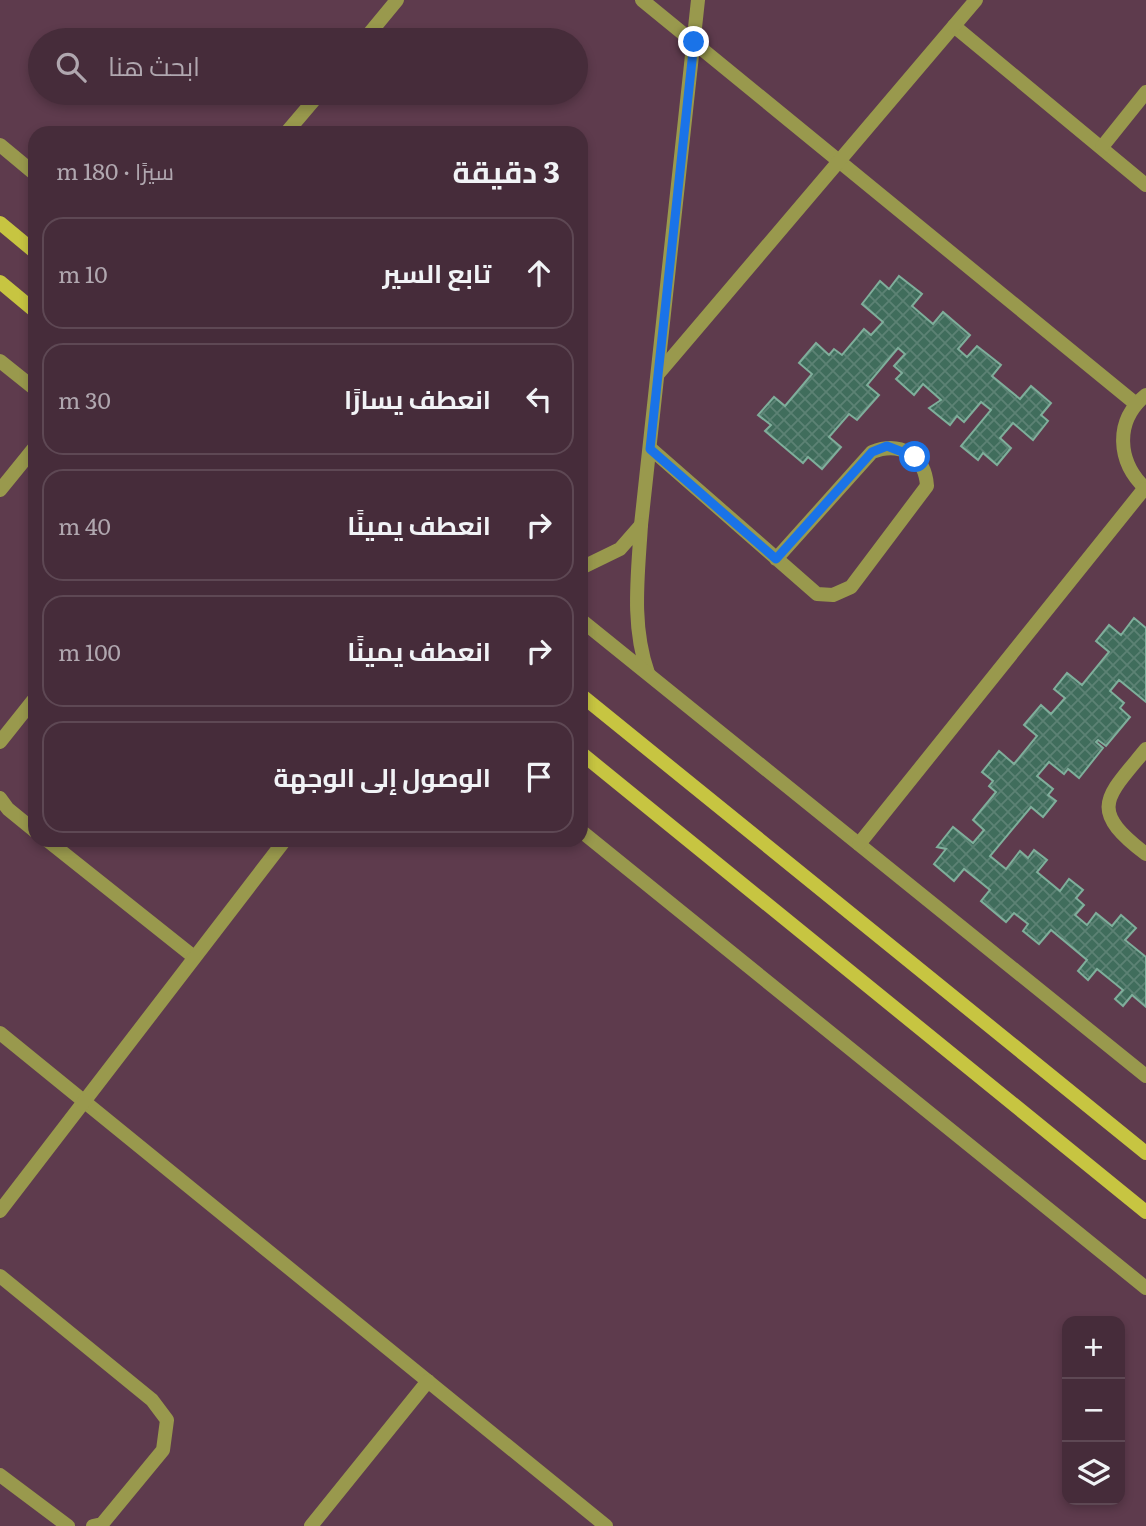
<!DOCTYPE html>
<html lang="ar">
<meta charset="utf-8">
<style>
:root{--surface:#462c3a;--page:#4d3442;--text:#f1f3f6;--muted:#b0a7af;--line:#5e4854}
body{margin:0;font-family:Literata,Cairo,serif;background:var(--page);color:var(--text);direction:rtl}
.controls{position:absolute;right:21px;bottom:21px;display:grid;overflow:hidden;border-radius:14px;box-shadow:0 4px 10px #0003}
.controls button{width:63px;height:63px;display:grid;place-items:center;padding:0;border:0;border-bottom:2px solid var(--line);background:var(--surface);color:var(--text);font:35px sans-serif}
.stop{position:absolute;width:21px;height:21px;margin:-16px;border:5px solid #1a73e8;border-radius:50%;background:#fff}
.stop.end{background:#1a73e8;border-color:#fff;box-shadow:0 2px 7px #0008}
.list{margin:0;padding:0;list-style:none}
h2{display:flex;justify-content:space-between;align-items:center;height:91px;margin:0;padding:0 28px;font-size:30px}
h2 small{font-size:23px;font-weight:400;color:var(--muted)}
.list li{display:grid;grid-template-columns:46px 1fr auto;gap:21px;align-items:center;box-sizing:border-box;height:112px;margin:0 14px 14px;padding:0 14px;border:2px solid var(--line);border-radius:21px}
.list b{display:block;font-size:26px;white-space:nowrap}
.list em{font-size:23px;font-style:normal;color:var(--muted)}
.icon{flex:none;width:38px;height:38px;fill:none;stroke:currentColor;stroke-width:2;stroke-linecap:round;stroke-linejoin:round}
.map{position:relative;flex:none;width:1146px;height:1526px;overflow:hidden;direction:ltr}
.search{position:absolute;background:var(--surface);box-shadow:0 4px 10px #0003;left:28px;top:28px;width:560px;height:77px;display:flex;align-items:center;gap:18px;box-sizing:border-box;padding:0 24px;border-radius:38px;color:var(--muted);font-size:26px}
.panel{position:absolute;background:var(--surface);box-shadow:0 4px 10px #0003;left:28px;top:126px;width:560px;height:721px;border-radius:21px;direction:rtl}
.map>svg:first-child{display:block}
.building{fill:url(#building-cross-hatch);stroke:#7fae9b;stroke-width:2}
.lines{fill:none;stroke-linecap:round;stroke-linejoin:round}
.lane{stroke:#99994d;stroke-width:14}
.street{stroke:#99994d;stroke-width:14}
.secondary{stroke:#c7c541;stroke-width:14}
.route{stroke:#1a73e8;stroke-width:9}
</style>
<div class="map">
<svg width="1146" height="1526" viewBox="0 0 1146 1526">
<defs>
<pattern id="building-cross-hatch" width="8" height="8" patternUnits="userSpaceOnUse" patternTransform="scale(1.75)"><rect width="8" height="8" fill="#406d5c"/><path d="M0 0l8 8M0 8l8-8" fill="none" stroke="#5c8274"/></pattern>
</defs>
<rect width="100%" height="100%" fill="#5e3b4d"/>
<g class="building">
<polygon points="899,276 922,294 912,306 933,324 943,312 970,335 958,349 967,357 977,346 1001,365 992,376 1020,399 1031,386 1051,403 1041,415 1048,421 1033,440 1013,423 1000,438 1011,448 997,465 983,453 978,460 961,446 991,410 981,402 964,422 957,416 950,425 929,408 941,400 923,384 914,395 896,379 902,373 894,366 905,354 898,348 867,385 879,395 857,420 849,414 829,437 841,447 822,469 808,457 803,463 765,431 771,425 758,415 774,397 785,406 812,374 799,363 816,343 829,355 834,349 842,355 864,329 871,335 883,322 862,304 880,281 889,289"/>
<polygon points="1134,618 1146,628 1146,702 1119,680 1110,691 1124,703 1120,708 1130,717 1106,746 1098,740 1096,742 1103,748 1079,778 1068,769 1064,774 1049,762 1037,776 1053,789 1048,795 1056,801 1043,817 1031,807 990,856 1006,869 1020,851 1028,858 1034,850 1047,860 1037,872 1060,891 1069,879 1083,890 1076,898 1084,905 1075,915 1087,925 1096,913 1112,926 1121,915 1136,928 1125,940 1146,957 1146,1007 1132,995 1123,1006 1115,999 1123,990 1097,969 1088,980 1078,971 1087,960 1051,930 1039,944 1023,931 1028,924 1014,913 1006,922 981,901 990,890 964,869 954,881 934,864 946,849 937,847 953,827 973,843 984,830 973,820 996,792 989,786 993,781 982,772 999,751 1014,764 1037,736 1024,725 1041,705 1051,714 1065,698 1054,689 1067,673 1082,685 1109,652 1096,641 1109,625 1121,635"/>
</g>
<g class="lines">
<g class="lane">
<polyline points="954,26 1146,185"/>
<polyline points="1102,147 1146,92"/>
<path d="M650 448 817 594 833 595 851 587 927 486C925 455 900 441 872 452L776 559"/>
<polyline points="0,742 35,698"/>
<path d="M1146 749C1106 798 1087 809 1146 854"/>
<polyline points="0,798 8,809 35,831"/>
<polyline points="47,840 194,957"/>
<polyline points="0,1276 152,1400 167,1420 163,1450 102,1524 93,1526"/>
<polyline points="0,1475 68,1526"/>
</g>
<g class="street">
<polyline points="642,0 1136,404"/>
<polyline points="364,40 397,0"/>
<polyline points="286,133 320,93"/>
<polyline points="0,145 35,174"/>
<polyline points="0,361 35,389"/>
<polyline points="658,374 976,0"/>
<path d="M1146 395C1114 421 1117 462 1146 489"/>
<polyline points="0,490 35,447"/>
<polyline points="641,525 698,0"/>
<path d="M581 568 620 549 641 525C638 575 631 625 648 673"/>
<polyline points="581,620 1146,1076"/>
<polyline points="581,831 1146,1288"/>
<polyline points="859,844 1144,489"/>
<polyline points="0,1033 606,1526"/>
<polyline points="0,1211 285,840"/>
<polyline points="311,1526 428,1381"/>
</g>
<g class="secondary">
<polyline points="0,223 35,252"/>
<polyline points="0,282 35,311"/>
<polyline points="581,695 1146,1153"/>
<polyline points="581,753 1146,1212"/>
</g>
</g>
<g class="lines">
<polyline class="route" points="694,42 650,449 776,559 872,452 887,446 915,457"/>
</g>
</svg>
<div class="controls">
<button>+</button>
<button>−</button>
<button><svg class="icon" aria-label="layers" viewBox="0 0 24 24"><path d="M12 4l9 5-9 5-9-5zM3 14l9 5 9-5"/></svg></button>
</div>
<div class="stop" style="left:915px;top:457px"></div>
<div class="stop end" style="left:694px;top:42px"></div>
<div class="search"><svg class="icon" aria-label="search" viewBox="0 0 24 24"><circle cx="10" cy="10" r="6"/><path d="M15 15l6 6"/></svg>ابحث هنا</div>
<section class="panel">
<h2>3 دقيقة<small>سيرًا · 180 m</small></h2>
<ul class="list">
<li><svg class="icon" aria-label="ahead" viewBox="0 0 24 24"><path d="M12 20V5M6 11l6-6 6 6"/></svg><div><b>تابع السير</b></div><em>10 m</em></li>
<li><svg class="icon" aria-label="left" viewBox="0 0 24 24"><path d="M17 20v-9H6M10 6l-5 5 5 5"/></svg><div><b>انعطف يسارًا</b></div><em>30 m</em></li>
<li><svg class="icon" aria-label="right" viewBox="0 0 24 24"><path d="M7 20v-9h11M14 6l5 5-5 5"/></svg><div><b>انعطف يمينًا</b></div><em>40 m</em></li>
<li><svg class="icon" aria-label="right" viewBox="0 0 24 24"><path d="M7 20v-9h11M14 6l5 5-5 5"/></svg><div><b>انعطف يمينًا</b></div><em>100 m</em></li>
<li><svg class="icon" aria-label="arrive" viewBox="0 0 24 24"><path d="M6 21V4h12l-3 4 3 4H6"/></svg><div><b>الوصول إلى الوجهة</b></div></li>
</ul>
</section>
</div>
